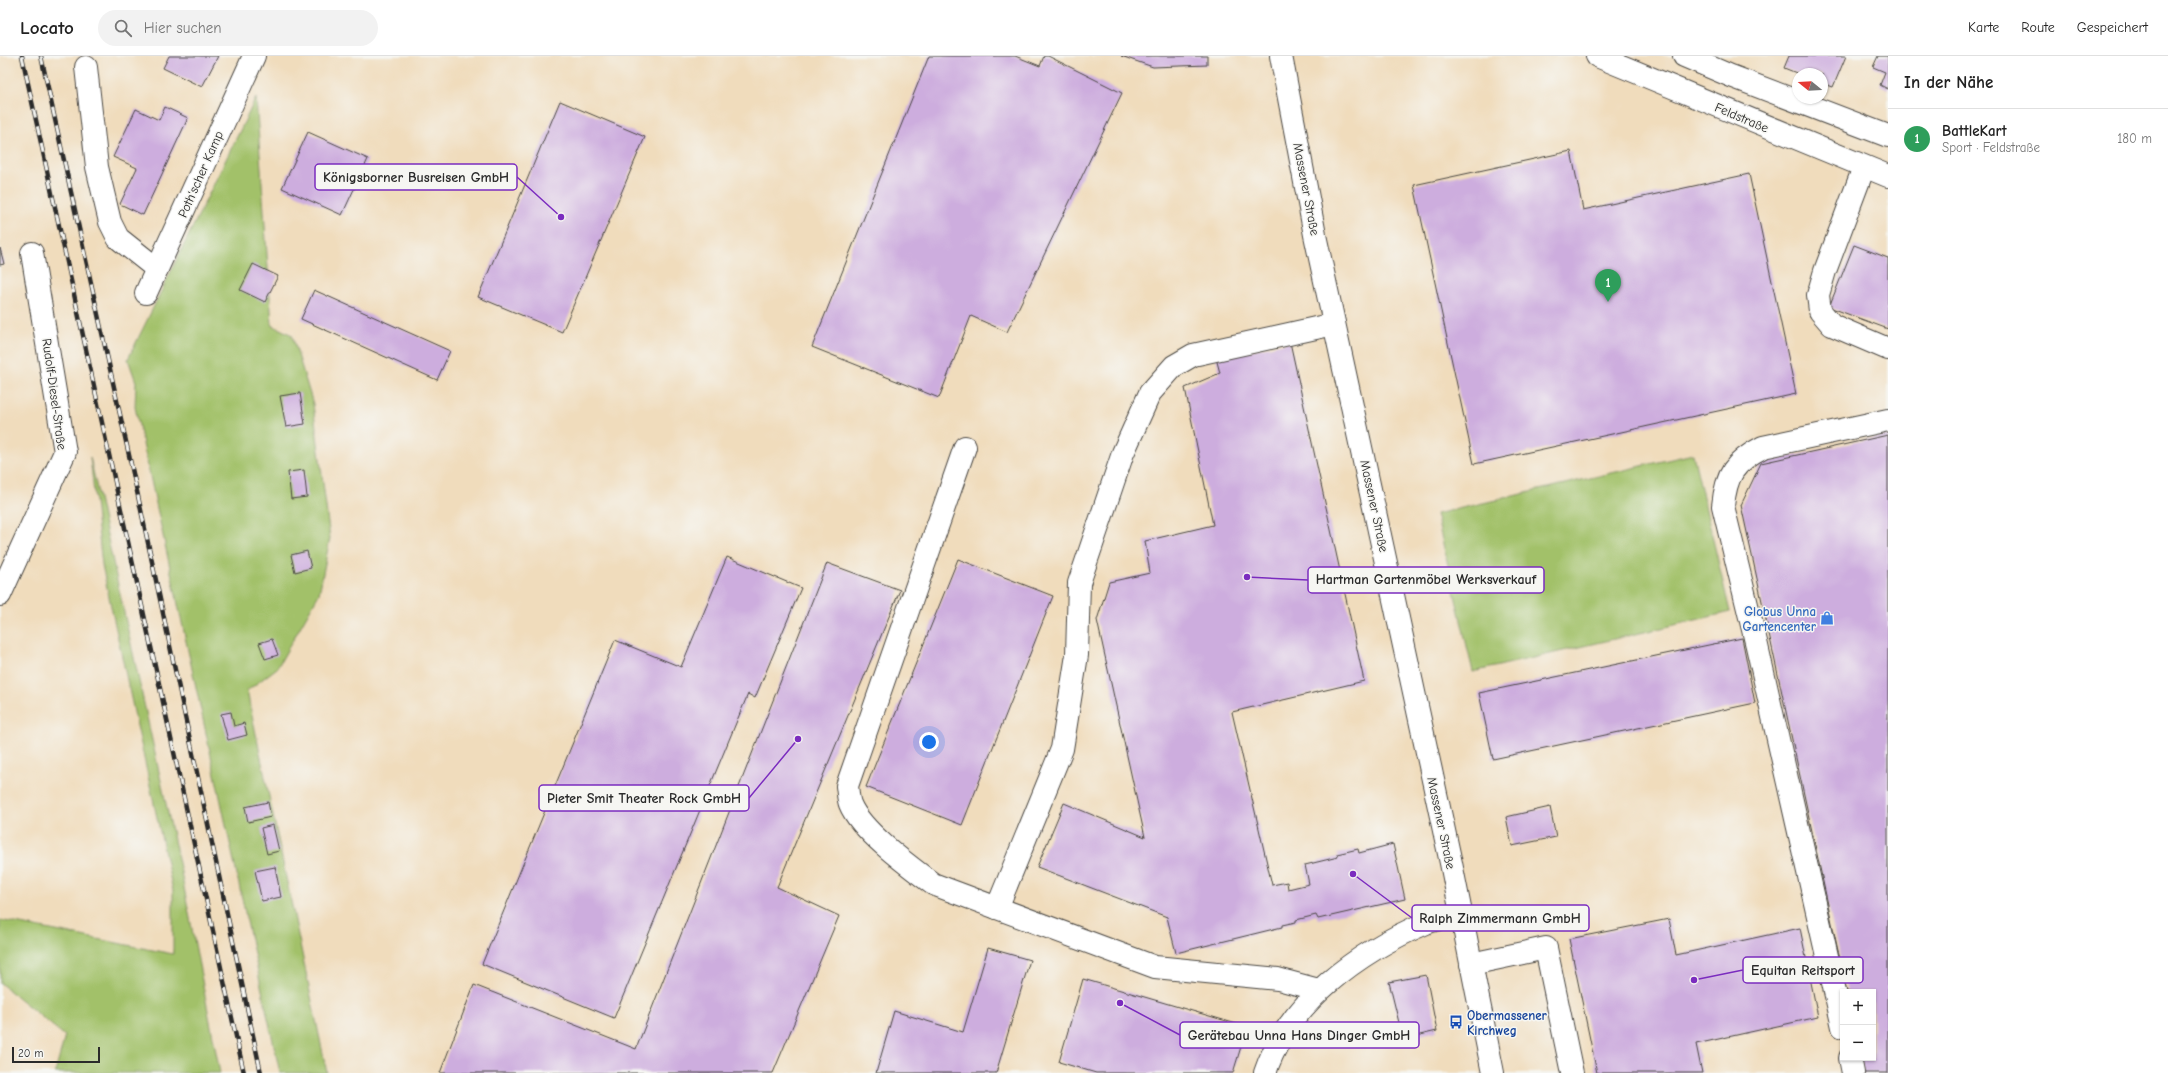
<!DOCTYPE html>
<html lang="de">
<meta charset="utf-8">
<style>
:root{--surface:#fff;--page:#f2f2f2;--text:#222;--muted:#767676;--line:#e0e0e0;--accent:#0b8043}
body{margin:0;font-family:"Comic Neue",sans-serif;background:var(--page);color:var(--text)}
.controls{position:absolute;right:12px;bottom:12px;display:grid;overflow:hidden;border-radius:0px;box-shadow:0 1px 3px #0004}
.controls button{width:36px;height:36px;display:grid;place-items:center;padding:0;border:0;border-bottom:1px solid var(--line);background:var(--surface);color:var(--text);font:20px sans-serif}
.compass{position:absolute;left:1792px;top:12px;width:36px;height:36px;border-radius:50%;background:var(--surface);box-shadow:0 1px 3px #0004;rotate:288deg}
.scale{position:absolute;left:12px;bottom:10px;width:88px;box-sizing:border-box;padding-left:4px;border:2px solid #2b2b2b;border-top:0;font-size:11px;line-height:14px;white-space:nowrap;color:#2b2b2b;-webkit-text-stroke:3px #f6f6f2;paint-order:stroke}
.you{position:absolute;left:929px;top:686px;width:14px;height:14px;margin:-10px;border:3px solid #fff;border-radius:50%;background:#1a73e8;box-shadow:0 0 0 6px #1a73e833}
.badge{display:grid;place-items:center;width:26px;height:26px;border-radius:50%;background:var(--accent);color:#fff;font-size:13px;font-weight:700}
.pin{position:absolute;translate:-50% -33px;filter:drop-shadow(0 1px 2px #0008)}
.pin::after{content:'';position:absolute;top:21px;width:14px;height:12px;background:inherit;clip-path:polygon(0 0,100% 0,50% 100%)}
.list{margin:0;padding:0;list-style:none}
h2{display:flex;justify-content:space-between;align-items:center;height:52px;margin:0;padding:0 16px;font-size:17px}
h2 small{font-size:13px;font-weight:400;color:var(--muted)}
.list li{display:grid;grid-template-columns:26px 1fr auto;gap:12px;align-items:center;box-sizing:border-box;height:60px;padding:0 16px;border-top:1px solid var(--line)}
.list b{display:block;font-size:15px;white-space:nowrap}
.list p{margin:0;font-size:13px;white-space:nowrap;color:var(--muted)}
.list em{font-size:13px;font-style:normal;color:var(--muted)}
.icon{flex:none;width:22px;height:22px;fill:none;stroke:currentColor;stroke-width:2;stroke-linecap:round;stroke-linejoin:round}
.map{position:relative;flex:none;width:1888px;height:1017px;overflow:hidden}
header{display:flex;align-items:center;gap:24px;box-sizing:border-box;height:56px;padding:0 20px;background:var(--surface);border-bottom:1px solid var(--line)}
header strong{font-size:19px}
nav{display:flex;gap:22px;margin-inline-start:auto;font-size:14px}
.search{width:280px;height:36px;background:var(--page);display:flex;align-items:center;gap:10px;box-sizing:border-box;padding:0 14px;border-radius:22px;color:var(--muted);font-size:15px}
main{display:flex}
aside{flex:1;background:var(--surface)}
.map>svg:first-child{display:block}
.green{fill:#a2c169;stroke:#66764a}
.building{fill:#cdadde}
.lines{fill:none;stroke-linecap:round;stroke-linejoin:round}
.minor-casing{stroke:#494641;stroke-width:24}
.major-casing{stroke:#494641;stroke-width:24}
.minor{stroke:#fff;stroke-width:22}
.major{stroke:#fff;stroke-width:22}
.rail-casing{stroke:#2b2b2b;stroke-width:4.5}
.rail{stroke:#f6f6f2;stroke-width:3;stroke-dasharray:9;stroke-linecap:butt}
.labels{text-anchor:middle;stroke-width:3;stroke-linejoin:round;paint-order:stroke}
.street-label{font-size:13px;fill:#2b2b2b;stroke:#f6f6f2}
.shop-label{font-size:13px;font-weight:bold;fill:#366cbe;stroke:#f6f6f2;text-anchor:end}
.transit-label{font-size:13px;font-weight:bold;fill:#164399;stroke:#f6f6f2;text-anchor:start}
.leader{fill:none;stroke:#7b2cbf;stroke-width:1.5}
.callout-dot{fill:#7b2cbf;stroke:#f6f6f2;stroke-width:1.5}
.callout{fill:#f6f6f2;stroke:#7b2cbf;stroke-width:1.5}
.callout-label{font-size:14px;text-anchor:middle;font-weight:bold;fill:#2b2b2b}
</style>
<header>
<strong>Locato</strong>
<div class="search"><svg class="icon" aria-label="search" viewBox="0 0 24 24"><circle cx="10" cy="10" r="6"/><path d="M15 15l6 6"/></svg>Hier suchen</div>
<nav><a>Karte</a><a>Route</a><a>Gespeichert</a></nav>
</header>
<main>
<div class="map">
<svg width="1888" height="1017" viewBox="0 0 1888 1017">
<rect width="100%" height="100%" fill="#f6f6f2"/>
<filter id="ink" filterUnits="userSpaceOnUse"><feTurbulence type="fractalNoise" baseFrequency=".025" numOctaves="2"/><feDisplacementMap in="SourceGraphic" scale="8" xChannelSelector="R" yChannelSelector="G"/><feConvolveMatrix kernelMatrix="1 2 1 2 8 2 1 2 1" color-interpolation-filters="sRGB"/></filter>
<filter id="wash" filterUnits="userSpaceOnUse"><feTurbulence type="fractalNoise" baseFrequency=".012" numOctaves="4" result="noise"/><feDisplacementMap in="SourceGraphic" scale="16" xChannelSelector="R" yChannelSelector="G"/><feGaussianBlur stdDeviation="0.9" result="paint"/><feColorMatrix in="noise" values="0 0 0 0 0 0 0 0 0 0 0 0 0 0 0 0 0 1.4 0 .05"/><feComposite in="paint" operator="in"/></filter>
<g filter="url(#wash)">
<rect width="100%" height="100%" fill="#f0dcbc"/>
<g class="green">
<polygon points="256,42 272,269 292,279 313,348 330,482 319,538 277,612 247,635 327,1017 280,1017 135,351 136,326 128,303"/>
<polygon points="1693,398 1730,556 1473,616 1436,458"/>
<polygon points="90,401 181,816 220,1017 55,1017 65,980 0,927 0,864 173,898 173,835 102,509"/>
</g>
<g id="blocks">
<g class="building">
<polygon points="169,0 218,0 202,31 163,12"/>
<polygon points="929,0 1015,0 1040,10 1044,0 1048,0 1122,37 1007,276 971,260 939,342 812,291"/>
<polygon points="1121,0 1207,0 1207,9 1153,11"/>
<polygon points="1789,0 1846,0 1833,31 1822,27 1822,18 1799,18 1784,12"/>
<polygon points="1878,0 1888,0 1888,33 1880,29 1885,16 1873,11"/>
<polygon points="560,45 645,81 562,276 478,241"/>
<polygon points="165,51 188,62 143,159 120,148 137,112 113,101 136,53 159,64"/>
<polygon points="308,76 368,103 342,159 282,132"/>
<polygon points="1571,95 1583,154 1749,118 1796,338 1474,408 1414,129"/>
<polygon points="1854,189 1888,202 1888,273 1829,251"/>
<polygon points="0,192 4,208 0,209"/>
<polygon points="253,208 278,220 265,246 240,234"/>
<polygon points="314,234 450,295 437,324 301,263"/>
<polygon points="1290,286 1364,625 1232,656 1272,829 1287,826 1288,833 1309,828 1305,809 1338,801 1337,798 1358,793 1359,797 1393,788 1405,843 1318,863 1316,859 1296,864 1296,866 1282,869 1282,871 1176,897 1167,861 1037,811 1064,747 1145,781 1097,564 1109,526 1150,517 1145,485 1213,469 1185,332 1220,317 1216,302"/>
<polygon points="300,337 305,368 286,371 280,340"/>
<polygon points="1888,379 1888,1017 1864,1017 1861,1002 1873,1002 1873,936 1847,936 1741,449 1761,407"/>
<polygon points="304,414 307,441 291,443 288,416"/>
<polygon points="307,495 311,512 295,516 291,499"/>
<polygon points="727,501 801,532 755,642 748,638 614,962 482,908 615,584 681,611"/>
<polygon points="958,503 1053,540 962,769 866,731"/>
<polygon points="827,507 900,534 777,831 839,860 773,1017 440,1017 474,929 636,993"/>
<polygon points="1742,582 1755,647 1493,703 1479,637"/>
<polygon points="272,583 278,599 265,603 259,587"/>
<polygon points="231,656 234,670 244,667 247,679 228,684 221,658"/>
<polygon points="268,746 271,761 248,766 245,751"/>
<polygon points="1550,751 1556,781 1512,790 1506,761"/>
<polygon points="273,769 279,795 267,798 261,772"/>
<polygon points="275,811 281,841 262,845 255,815"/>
<polygon points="1669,863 1676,899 1800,872 1818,961 1696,988 1702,1017 1597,1017 1569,883"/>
<polygon points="988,892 1030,904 996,1017 876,1017 894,955 963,976"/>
<polygon points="1426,919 1437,975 1403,983 1389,926"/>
<polygon points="1083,923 1247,971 1233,1017 1096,1017 1059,1006"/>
</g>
</g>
</g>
<g filter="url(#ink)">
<use href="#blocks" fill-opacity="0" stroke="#494641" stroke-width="1"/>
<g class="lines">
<g class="minor-casing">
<g id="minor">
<polyline points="1684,0 1731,20 1888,80"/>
<polyline points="86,11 97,111 110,166 118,182 157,213"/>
<polyline points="1864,111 1825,215 1818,239 1820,255 1832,269 1888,293"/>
<polyline points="146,237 254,0"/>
<path d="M965 391 847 730C848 736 848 743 850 748 861 775 909 810 933 828L1155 911 1278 923 1319 934"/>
<polyline points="0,539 65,396 32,197"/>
<polyline points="997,852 1062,693 1077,599 1079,527 1123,397 1150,337 1174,310 1193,299 1334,268"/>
<polyline points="1471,908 1546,892 1572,1017"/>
<path d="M1843 971 1757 590 1723 450C1726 419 1734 406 1763 391L1888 364"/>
<polyline points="1850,1002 1853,1017"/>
<path d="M1265 1017C1288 946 1360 895 1426 867 1437 863 1450 861 1461 859"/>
</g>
</g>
<g class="major-casing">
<g id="major">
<polyline points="1281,0 1315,179 1451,807 1493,1017"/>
<polyline points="1597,0 1888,120"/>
</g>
</g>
<use href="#minor" class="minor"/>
<use href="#major" class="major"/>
<g class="rail-casing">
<g id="rail">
<polyline points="22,0 244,1017"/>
<polyline points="41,0 138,440 261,1017"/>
</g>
</g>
<use href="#rail" class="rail"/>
</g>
</g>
<defs>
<g id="shop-bare" transform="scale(1.08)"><path d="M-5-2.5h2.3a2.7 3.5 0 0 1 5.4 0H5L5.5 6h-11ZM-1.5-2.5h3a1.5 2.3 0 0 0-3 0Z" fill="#3f7fe0" stroke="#f6f6f2" stroke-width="2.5" paint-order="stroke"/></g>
<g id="bus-bare" transform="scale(1.08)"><path d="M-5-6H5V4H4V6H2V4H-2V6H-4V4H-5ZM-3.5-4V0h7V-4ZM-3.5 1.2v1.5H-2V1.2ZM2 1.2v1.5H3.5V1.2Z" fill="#1a4fb4" stroke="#f6f6f2" stroke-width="2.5" paint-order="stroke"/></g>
</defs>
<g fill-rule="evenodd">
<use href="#shop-bare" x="1827" y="562"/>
<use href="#bus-bare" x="1456" y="966"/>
</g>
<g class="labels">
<g class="street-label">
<text transform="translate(1742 61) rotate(23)" y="5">Feldstraße</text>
<text transform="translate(200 118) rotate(-66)" y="5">Poth'scher Kamp</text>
<text transform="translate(1307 133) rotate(79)" y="5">Massener Straße</text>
<text transform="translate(55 338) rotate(82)" y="5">Rudolf-Diesel-Straße</text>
<text transform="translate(1375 450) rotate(78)" y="5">Massener Straße</text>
<text transform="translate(1442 767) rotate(78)" y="5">Massener Straße</text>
</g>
<g class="shop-label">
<text x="1816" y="560">Globus Unna<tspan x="1816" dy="15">Gartencenter</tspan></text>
</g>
<g class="transit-label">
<text x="1467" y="964">Obermassener<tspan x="1467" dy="15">Kirchweg</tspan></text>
</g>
</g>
<path class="leader" d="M561 161L517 121M1247 521L1308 524M798 683L749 742M1353 818L1412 862M1694 924L1743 914M1120 947L1180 979"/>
<g class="callout-dot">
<circle cx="561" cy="161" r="4"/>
<circle cx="1247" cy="521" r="4"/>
<circle cx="798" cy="683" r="4"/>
<circle cx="1353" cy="818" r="4"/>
<circle cx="1694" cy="924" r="4"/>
<circle cx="1120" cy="947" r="4"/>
</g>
<g class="callout">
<rect x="315" y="108" width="202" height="26" rx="4"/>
<rect x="1308" y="511" width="236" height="26" rx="4"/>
<rect x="539" y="729" width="210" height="26" rx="4"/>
<rect x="1412" y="849" width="177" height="26" rx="4"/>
<rect x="1743" y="901" width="120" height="26" rx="4"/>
<rect x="1180" y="966" width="239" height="26" rx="4"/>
</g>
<g class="callout-label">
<text x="416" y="126">Königsborner Busreisen GmbH</text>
<text x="1426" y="528">Hartman Gartenmöbel Werksverkauf</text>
<text x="644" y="747">Pieter Smit Theater Rock GmbH</text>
<text x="1500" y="867">Ralph Zimmermann GmbH</text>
<text x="1803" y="919">Equitan Reitsport</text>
<text x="1299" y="984">Gerätebau Unna Hans Dinger GmbH</text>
</g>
</svg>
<div class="controls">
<button>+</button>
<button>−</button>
</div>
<svg class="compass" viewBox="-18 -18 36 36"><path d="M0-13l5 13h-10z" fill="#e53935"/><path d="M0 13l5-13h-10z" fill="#767676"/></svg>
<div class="scale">20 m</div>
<div class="you"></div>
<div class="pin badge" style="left:1608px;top:246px;background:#2e9e5b">1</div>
</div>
<aside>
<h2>In der Nähe<small></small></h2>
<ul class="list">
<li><span class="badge" style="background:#2e9e5b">1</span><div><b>BattleKart</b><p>Sport · Feldstraße</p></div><em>180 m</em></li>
</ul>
</aside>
</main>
